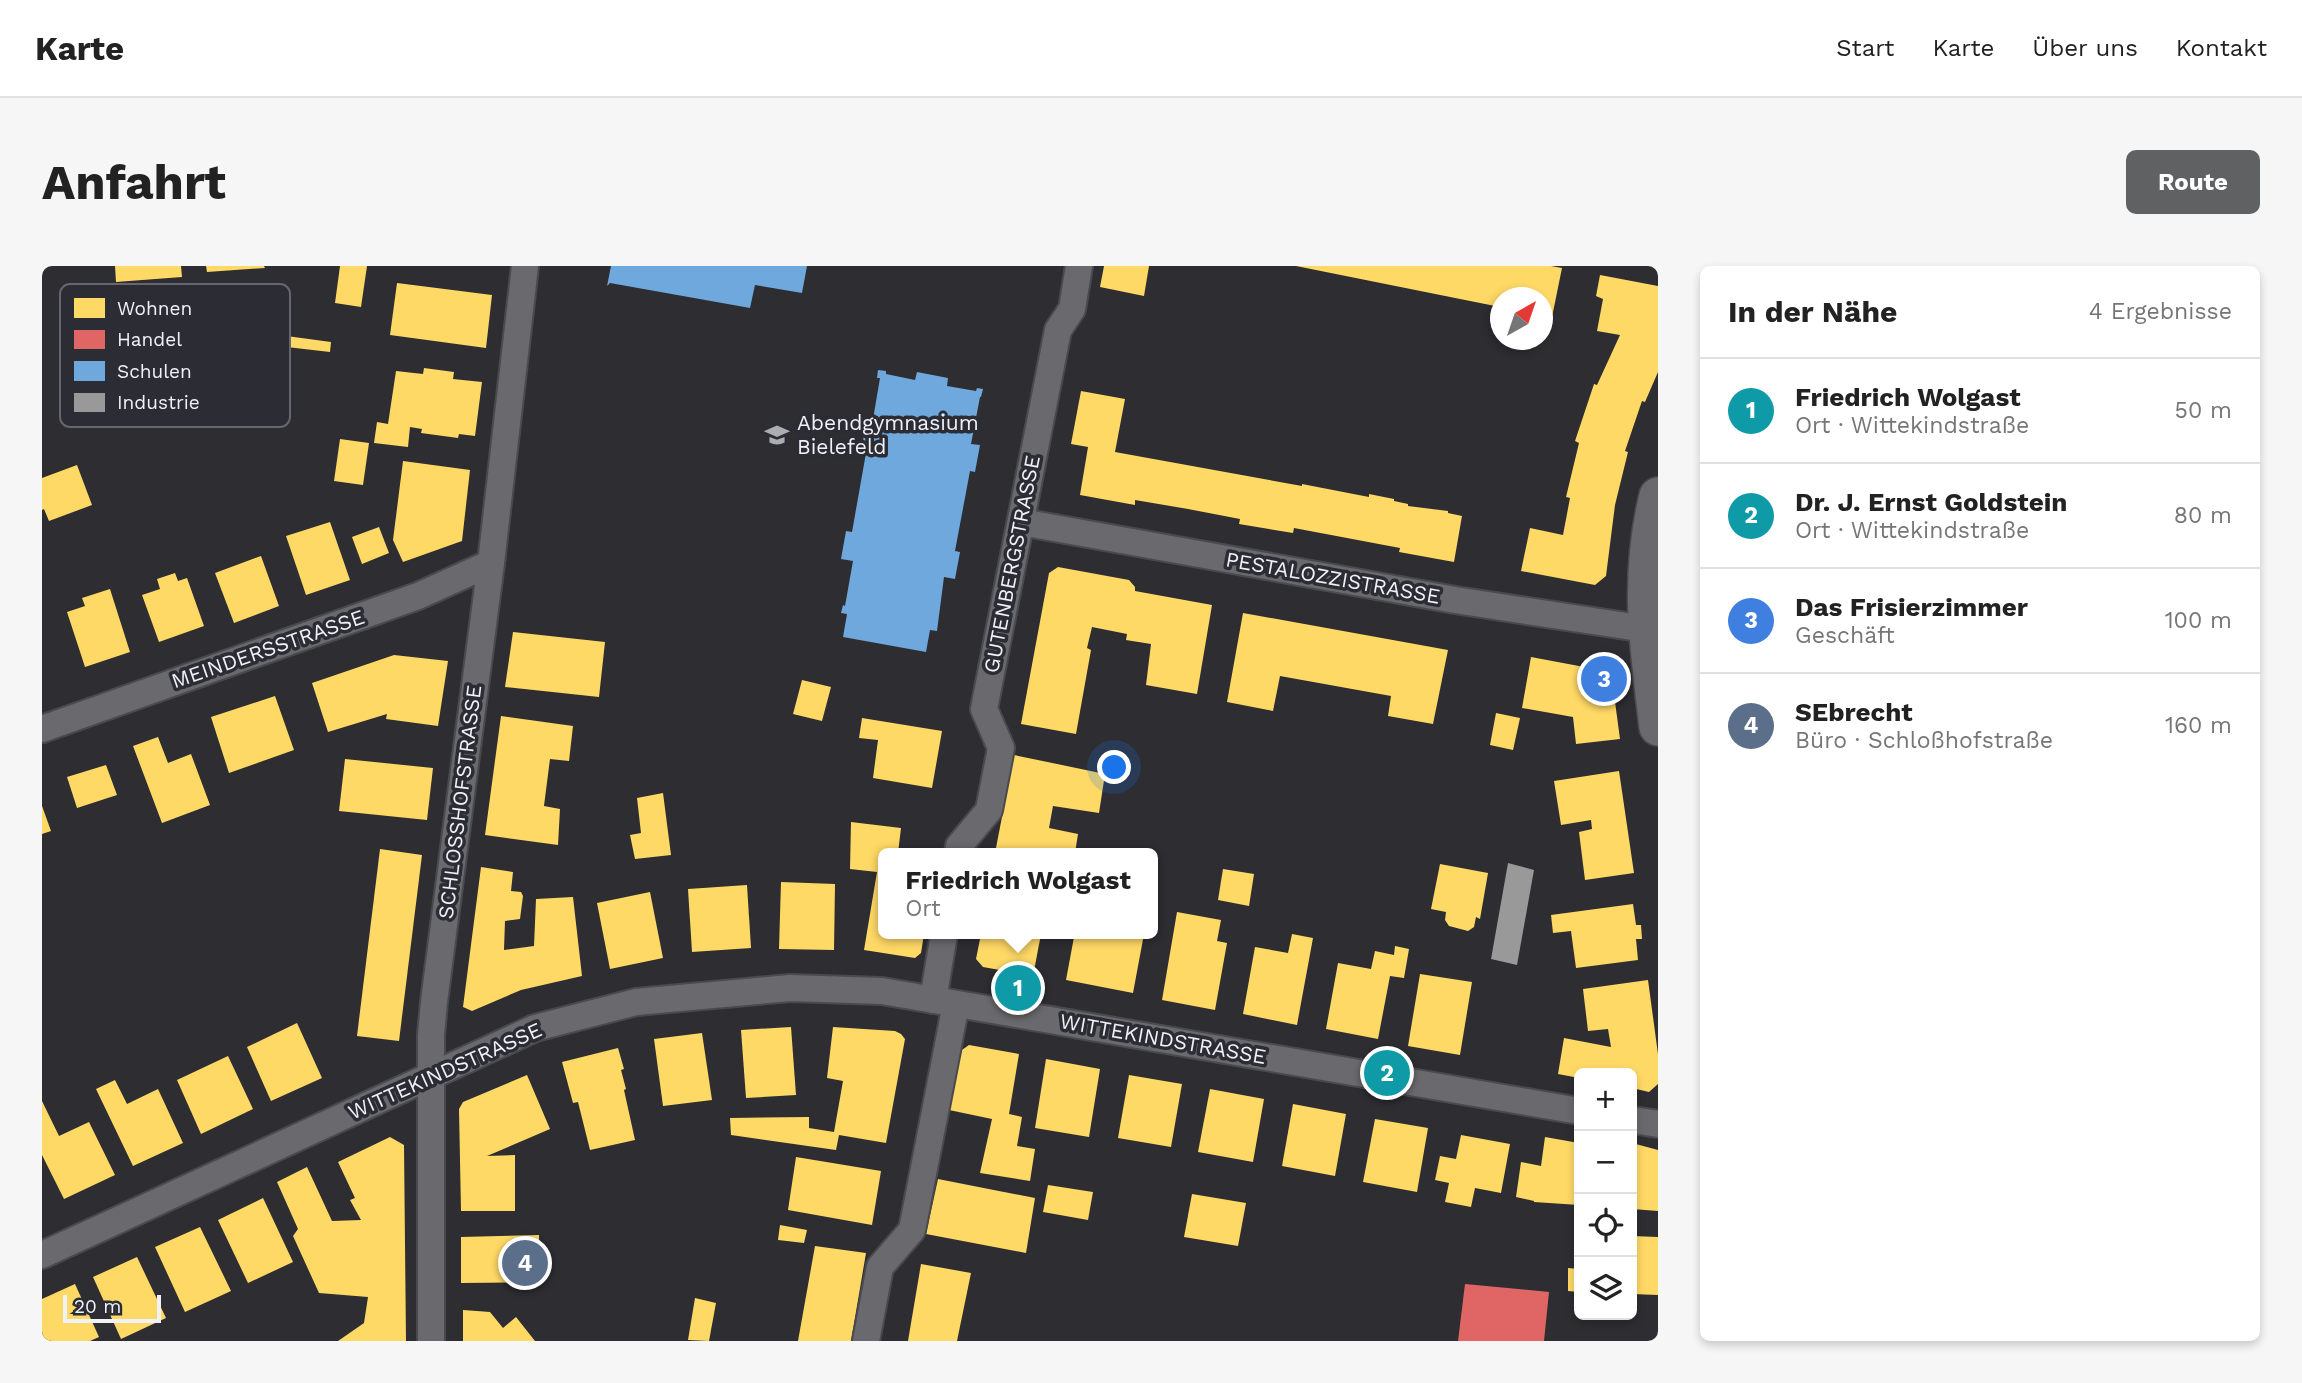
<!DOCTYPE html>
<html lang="de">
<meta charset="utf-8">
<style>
:root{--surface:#fff;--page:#f6f6f6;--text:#222;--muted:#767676;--line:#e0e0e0;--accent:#606163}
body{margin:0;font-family:"Work Sans",sans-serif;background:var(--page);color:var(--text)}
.controls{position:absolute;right:21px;bottom:21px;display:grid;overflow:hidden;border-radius:10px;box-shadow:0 4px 10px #0003}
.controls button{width:63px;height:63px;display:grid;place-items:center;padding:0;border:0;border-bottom:2px solid var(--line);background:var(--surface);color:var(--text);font:35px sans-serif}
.compass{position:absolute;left:1448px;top:21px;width:63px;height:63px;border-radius:50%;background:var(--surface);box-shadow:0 4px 10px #0003;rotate:40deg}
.scale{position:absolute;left:21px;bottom:18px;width:98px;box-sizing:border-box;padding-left:7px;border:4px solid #f1f2f7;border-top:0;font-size:19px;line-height:24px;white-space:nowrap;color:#f1f2f7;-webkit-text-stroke:5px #2b2c34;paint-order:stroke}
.you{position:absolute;left:1073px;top:502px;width:24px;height:24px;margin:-18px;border:5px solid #fff;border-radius:50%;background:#1a73e8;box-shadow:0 0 0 10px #1a73e833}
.badge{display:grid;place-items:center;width:46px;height:46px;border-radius:50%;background:var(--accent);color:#fff;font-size:23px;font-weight:700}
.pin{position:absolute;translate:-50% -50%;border:4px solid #fff;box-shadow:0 2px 7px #0006}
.popup{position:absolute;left:836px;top:582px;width:280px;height:91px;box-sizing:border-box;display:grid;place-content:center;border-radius:10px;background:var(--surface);filter:drop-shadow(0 2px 5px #0005);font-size:23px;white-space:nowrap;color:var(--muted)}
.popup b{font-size:26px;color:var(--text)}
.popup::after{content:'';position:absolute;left:50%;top:100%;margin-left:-14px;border:14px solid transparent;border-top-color:var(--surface)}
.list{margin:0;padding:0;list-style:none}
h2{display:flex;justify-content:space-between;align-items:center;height:91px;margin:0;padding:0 28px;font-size:30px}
h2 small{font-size:23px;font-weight:400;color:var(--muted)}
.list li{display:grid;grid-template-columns:46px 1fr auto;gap:21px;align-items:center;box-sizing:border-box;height:105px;padding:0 28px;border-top:2px solid var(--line)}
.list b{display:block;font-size:26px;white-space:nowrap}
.list p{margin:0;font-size:23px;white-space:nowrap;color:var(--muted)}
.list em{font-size:23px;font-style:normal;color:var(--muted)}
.icon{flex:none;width:38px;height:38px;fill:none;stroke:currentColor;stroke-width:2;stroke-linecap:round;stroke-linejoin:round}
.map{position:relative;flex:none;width:1616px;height:1075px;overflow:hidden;border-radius:10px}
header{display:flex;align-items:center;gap:42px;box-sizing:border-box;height:98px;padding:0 35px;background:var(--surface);border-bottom:2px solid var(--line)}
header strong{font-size:33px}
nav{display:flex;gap:38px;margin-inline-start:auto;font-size:24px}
.intro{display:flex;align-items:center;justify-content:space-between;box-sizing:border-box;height:168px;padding:0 42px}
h1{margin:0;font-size:49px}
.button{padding:18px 32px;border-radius:10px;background:var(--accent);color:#fff;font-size:24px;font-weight:700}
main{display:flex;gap:42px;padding:0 42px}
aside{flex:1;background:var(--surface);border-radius:10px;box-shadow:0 4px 10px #0003}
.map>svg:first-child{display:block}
.homes{fill:#ffd966}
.shops{fill:#e06666}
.schools{fill:#6fa8dc}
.industry{fill:#999}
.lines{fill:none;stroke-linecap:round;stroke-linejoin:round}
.street-casing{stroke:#4a4a4e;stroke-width:30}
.secondary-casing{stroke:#4a4a4e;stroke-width:40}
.street{stroke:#6a6a6e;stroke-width:26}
.secondary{stroke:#6a6a6e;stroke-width:37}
.labels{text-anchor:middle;stroke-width:7;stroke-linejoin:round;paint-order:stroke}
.poi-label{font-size:21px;fill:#f1f2f7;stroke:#2b2c34;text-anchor:start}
.street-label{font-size:21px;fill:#f1f2f7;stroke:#2b2c34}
.key{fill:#2b2c34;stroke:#66676e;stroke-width:2}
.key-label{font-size:19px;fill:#f1f2f7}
</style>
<header>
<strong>Karte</strong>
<nav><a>Start</a><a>Karte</a><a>Über uns</a><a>Kontakt</a></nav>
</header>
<div class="intro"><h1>Anfahrt</h1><a class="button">Route</a></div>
<main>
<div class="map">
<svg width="1616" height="1075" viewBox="0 0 1616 1075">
<rect width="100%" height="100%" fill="#2d2d32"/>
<g class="homes">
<polygon points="73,0 139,0 140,11 74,16"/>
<polygon points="164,0 222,0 223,2 165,6"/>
<polygon points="298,0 325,0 319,41 293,37"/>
<polygon points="1062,0 1107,0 1102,30 1058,21"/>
<polygon points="1254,0 1509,0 1520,2 1510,51 1501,49 1501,32 1458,32 1458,41"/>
<polygon points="1558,9 1616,20 1616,106 1603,136 1600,135 1583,185 1586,186 1573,239 1564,310 1553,319 1479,305 1488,262 1521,269 1528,232 1524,231 1537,177 1533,175 1552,118 1555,119 1578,69 1555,65 1561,33 1554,30"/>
<polygon points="355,17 450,29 444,82 348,69"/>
<polygon points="237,69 289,76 288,86 236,80"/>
<polygon points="382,102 412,106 411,113 440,116 433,170 417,168 416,172 379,167 380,163 368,161 366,181 332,177 335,156 346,158 354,105 381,108"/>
<polygon points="1039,125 1083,133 1073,186 1260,220 1260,218 1327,231 1327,228 1352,233 1352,235 1366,238 1366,240 1406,245 1406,247 1420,250 1412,296 1357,286 1358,282 1252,262 1251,267 1197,258 1198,253 1146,243 1093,234 1093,239 1038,229 1046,181 1029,178"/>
<polygon points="298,173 327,177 321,219 292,215"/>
<polygon points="361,195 428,204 420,275 361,296 351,274"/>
<polygon points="35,199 50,239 7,255 2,243 0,244 0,212"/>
<polygon points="288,256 308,314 264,329 244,270"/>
<polygon points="337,261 347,287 320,298 310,271"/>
<polygon points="219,290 237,340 192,357 173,307"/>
<polygon points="1016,301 1087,314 1093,321 1093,325 1170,339 1155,428 1104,419 1109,378 1084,374 1085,368 1050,361 1045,382 1049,384 1034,468 979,458 1007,307"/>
<polygon points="133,307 136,315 145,312 162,360 117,376 100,329 118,323 115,313"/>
<polygon points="68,323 88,386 43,401 25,346 43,340 40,332"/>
<polygon points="1201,347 1406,384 1391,458 1346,450 1349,430 1238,410 1231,445 1185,436"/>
<polygon points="471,366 563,376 557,431 463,421"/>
<polygon points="352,389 406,395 396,460 344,453 345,448 286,466 270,417"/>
<polygon points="1489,391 1569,406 1578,473 1534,478 1531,451 1480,442"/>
<polygon points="760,414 789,421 780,455 751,448"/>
<polygon points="233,430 252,484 187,507 169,451"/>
<polygon points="1454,447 1478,452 1471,484 1448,479"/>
<polygon points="459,450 531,460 527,495 508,493 502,540 518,543 516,579 443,569"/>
<polygon points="820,452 900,465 890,522 831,512 836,474 817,472"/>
<polygon points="116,471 126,497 149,488 168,539 120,557 91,480"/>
<polygon points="972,489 1063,508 1057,547 1011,540 1007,562 1036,568 1033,587 953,587"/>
<polygon points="303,493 391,502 385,554 297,545"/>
<polygon points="64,499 75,529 35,542 25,511"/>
<polygon points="1577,505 1592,607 1543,614 1537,566 1550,563 1549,554 1519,559 1512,515"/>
<polygon points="621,527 629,589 593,593 588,569 599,567 595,532"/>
<polygon points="0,540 9,565 0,568"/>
<polygon points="809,556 859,562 856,587 841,587 841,668 882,668 879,687 873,692 822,684 835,606 808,603"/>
<polygon points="338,583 380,589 357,775 315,770"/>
<polygon points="1398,598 1446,607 1438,653 1434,651 1432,661 1426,665 1407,660 1403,654 1404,646 1389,643"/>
<polygon points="439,601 471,606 469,625 479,626 481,630 478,653 463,655 462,684 492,680 494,633 531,631 540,710 479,724 430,745 421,741"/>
<polygon points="1181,603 1212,608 1207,640 1176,634"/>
<polygon points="739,616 793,618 792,684 737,683"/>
<polygon points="705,619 709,682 650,686 646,623"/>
<polygon points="608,626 621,692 568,703 555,637"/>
<polygon points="1591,638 1594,659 1599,659 1600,673 1594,673 1596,694 1534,702 1529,665 1511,667 1509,649"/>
<polygon points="1135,646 1179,654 1175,675 1185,677 1173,744 1120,734"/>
<polygon points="939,668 999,668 991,710 941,701 934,693"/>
<polygon points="1025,668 1102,668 1091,727 1024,714 1032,671"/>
<polygon points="1250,668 1271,672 1255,759 1201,748 1213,681 1246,687"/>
<polygon points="1353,680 1367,683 1362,712 1348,710 1336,773 1284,763 1296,697 1329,703 1333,685 1352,689"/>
<polygon points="1378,708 1430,716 1418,789 1366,780"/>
<polygon points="1606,714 1616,788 1616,818 1607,826 1590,822 1590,807 1537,807 1537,812 1516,808 1522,772 1569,781 1566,763 1546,765 1541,723"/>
<polygon points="255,757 280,812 229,835 205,781"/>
<polygon points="749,761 754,829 704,832 699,764"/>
<polygon points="791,761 853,765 859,768 863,773 844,877 797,869 794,884 689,869 688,852 767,851 767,862 792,866 801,815 785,812"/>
<polygon points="660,767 670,834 621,840 612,773"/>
<polygon points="927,779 977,788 967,848 980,851 975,880 993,883 988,915 938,907 950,853 907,844 917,786"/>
<polygon points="576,782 582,803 579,804 584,823 582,824 593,874 548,884 536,836 531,837 520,796"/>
<polygon points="186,790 211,843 159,868 135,814"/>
<polygon points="1004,793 1058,803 1047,871 993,862"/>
<polygon points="485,809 508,863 445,890 473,889 473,945 419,945 417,843 421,836"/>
<polygon points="1087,809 1140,818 1129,881 1076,872"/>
<polygon points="73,814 85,838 116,823 141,877 91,900 54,823"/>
<polygon points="1168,823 1222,833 1211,896 1156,886"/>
<polygon points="0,835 17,870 47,856 73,909 22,933 0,889"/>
<polygon points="1251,838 1304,848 1293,910 1240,900"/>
<polygon points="1333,853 1386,862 1375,926 1321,916"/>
<polygon points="1419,869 1468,878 1459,927 1433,922 1429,941 1403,936 1407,917 1393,914 1398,890 1414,893"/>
<polygon points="348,871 362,879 364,1075 296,1075 322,1057 326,1031 277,1027 251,970 256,963 235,916 265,901 290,955 319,954 308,934 313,932 296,896"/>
<polygon points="1503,871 1537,877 1537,939 1492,936 1492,935 1474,931 1479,896 1499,900"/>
<polygon points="1590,877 1616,884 1616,945 1590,943"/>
<polygon points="754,891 839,905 830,959 746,944"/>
<polygon points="896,913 993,932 984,987 884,968"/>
<polygon points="1006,919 1051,926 1046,954 1001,946"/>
<polygon points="1150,928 1204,937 1196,980 1142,971"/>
<polygon points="221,932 251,996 206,1017 176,954"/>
<polygon points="738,959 765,964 762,977 736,974"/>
<polygon points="158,961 189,1025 143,1046 113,981"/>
<polygon points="497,969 498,1016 419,1017 419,971"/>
<polygon points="1590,970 1616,971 1616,1029 1590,1028"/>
<polygon points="773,980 824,987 809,1075 756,1075"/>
<polygon points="95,991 124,1052 79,1073 51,1011"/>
<polygon points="879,998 929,1007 915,1075 866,1075"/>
<polygon points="1526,1002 1537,1003 1537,1026 1526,1025"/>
<polygon points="33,1018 57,1071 48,1075 0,1075 0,1033"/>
<polygon points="653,1032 674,1037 667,1075 646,1074"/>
<polygon points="421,1044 448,1046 461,1062 474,1051 493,1075 421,1075"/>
</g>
<polygon class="shops" points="1423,1018 1507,1026 1502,1075 1416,1075"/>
<g class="schools">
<polygon points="569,0 765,0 760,27 713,19 708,42 568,17 565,20"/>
<polygon points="836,104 844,105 844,108 873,114 875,106 906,112 905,120 934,125 935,122 941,123 939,131 938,131 929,178 938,179 933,206 928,205 913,285 918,286 913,313 902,311 895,365 888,364 884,386 801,371 805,348 799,347 801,339 803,340 811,295 799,293 804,265 810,266 824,187 819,186 824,158 830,159 838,112 835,112"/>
</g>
<polygon class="industry" points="1466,597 1492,604 1475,699 1449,693"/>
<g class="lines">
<g class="street-casing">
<g id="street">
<polyline points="979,256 1413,334 1604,363"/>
<polyline points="0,463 376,330 449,297"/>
<polyline points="916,587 917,580 947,544 959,482 942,443 1016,64 1030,43 1037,0"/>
<polyline points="891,734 902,668"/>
<polyline points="1590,854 1616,858"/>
<polyline points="0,989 493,762 594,736 748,722 840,725 1537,845"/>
<polyline points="389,1075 389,769 392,736 449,297 483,0"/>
<polyline points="824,1075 838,1001 870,964 914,738"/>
</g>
</g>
<g class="secondary-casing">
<path id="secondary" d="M1616 230C1596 311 1606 380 1616 461"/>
</g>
<use href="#street" class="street"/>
<use href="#secondary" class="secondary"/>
</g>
<defs>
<g id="school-bare" transform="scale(1.89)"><path d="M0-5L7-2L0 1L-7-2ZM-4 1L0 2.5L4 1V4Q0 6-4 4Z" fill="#acadb2" stroke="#2b2c34" stroke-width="2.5" paint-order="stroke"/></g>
</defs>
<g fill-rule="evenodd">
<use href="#school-bare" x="735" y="169"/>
</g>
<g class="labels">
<g class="poi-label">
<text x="755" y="164">Abendgymnasium<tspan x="755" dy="24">Bielefeld</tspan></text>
</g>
<g class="street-label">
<text transform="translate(970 298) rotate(-79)" y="7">GUTENBERGSTRASSE</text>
<text transform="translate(1291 312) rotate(10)" y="7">PESTALOZZISTRASSE</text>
<text transform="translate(226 383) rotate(-19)" y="7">MEINDERSSTRASSE</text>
<text transform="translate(418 536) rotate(-83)" y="7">SCHLOSSHOFSTRASSE</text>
<text transform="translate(1121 773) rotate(10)" y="7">WITTEKINDSTRASSE</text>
<text transform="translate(403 805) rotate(-24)" y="7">WITTEKINDSTRASSE</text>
</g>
</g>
<rect x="18" y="18" width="230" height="143" rx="10" class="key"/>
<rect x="32" y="32" width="31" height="20" fill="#ffd966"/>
<rect x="32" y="64" width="31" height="19" fill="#e06666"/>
<rect x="32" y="95" width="31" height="20" fill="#6fa8dc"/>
<rect x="32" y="127" width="31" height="19" fill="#999"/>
<g class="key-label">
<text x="75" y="49">Wohnen</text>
<text x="75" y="80">Handel</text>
<text x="75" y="112">Schulen</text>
<text x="75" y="143">Industrie</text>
</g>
</svg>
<div class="controls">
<button>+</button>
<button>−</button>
<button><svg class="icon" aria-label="locate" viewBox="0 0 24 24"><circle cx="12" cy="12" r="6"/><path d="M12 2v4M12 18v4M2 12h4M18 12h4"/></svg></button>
<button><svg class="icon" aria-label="layers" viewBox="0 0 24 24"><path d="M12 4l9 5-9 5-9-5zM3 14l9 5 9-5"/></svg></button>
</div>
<svg class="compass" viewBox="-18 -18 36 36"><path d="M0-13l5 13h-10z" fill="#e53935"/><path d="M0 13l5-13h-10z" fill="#767676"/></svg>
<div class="scale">20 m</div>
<div class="you"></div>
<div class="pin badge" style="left:976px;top:722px;background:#0f9aa8">1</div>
<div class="popup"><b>Friedrich Wolgast</b>Ort</div>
<div class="pin badge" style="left:1345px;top:807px;background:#0f9aa8">2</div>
<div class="pin badge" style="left:1562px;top:413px;background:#3f7fe0">3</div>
<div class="pin badge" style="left:483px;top:997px;background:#5c6f8a">4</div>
</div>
<aside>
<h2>In der Nähe<small>4 Ergebnisse</small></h2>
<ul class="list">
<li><span class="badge" style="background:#0f9aa8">1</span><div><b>Friedrich Wolgast</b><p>Ort · Wittekindstraße</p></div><em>50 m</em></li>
<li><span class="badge" style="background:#0f9aa8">2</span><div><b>Dr. J. Ernst Goldstein</b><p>Ort · Wittekindstraße</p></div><em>80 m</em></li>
<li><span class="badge" style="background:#3f7fe0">3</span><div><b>Das Frisierzimmer</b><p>Geschäft</p></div><em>100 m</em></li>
<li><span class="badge" style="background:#5c6f8a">4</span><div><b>SEbrecht</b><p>Büro · Schloßhofstraße</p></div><em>160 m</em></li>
</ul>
</aside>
</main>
